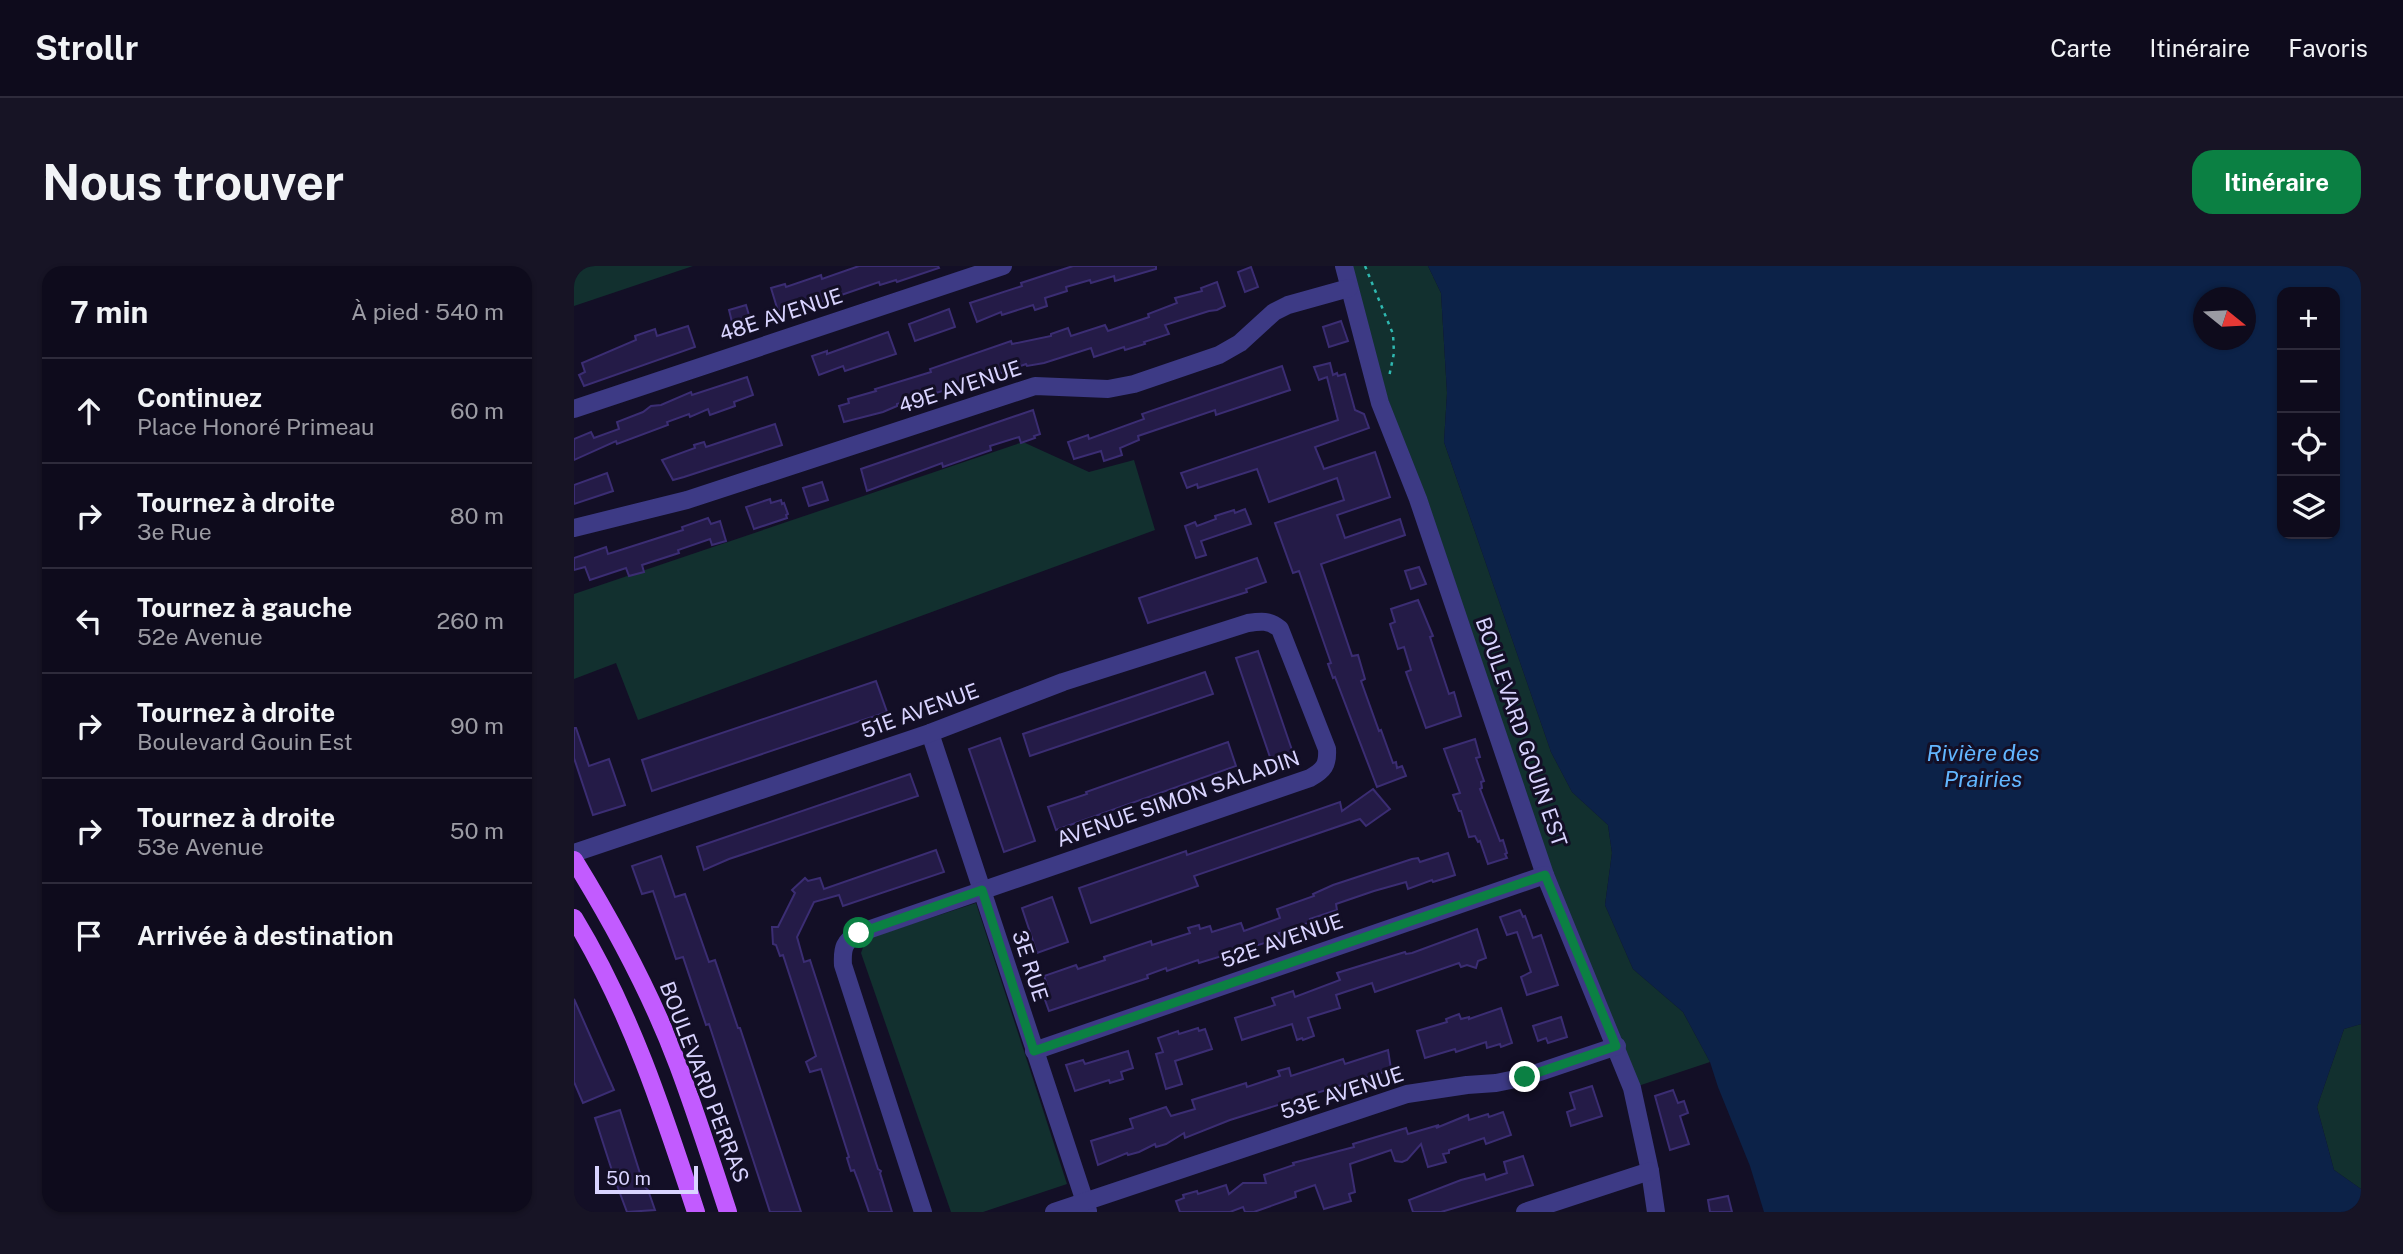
<!DOCTYPE html>
<html lang="fr">
<meta charset="utf-8">
<style>
:root{--surface:#0e0b1c;--page:#171425;--text:#f1f3f6;--muted:#9b9ba3;--line:#2e2b3b;--accent:#0b8043}
body{margin:0;font-family:"Public Sans",sans-serif;background:var(--page);color:var(--text)}
.controls{position:absolute;right:21px;top:21px;display:grid;overflow:hidden;border-radius:14px;box-shadow:0 2px 5px #0004}
.controls button{width:63px;height:63px;display:grid;place-items:center;padding:0;border:0;border-bottom:2px solid var(--line);background:var(--surface);color:var(--text);font:35px sans-serif}
.compass{position:absolute;left:1619px;top:21px;width:63px;height:63px;border-radius:50%;background:var(--surface);box-shadow:0 2px 5px #0004;rotate:108deg}
.scale{position:absolute;left:21px;bottom:18px;width:103px;box-sizing:border-box;padding-left:7px;border:4px solid #d9d4ff;border-top:0;font-size:19px;line-height:24px;white-space:nowrap;color:#d9d4ff;-webkit-text-stroke:5px #130f26;paint-order:stroke}
.stop{position:absolute;width:21px;height:21px;margin:-16px;border:5px solid #0b8043;border-radius:50%;background:#fff}
.stop.end{background:#0b8043;border-color:#fff;box-shadow:0 2px 7px #0008}
.list{margin:0;padding:0;list-style:none}
h2{display:flex;justify-content:space-between;align-items:center;height:91px;margin:0;padding:0 28px;font-size:30px}
h2 small{font-size:23px;font-weight:400;color:var(--muted)}
.list li{display:grid;grid-template-columns:46px 1fr auto;gap:21px;align-items:center;box-sizing:border-box;height:105px;padding:0 28px;border-top:2px solid var(--line)}
.list b{display:block;font-size:26px;white-space:nowrap}
.list p{margin:0;font-size:23px;white-space:nowrap;color:var(--muted)}
.list em{font-size:23px;font-style:normal;color:var(--muted)}
.icon{flex:none;width:38px;height:38px;fill:none;stroke:currentColor;stroke-width:2;stroke-linecap:round;stroke-linejoin:round}
.map{position:relative;flex:none;width:1787px;height:946px;overflow:hidden;border-radius:21px}
header{display:flex;align-items:center;gap:42px;box-sizing:border-box;height:98px;padding:0 35px;background:var(--surface);border-bottom:2px solid var(--line)}
header strong{font-size:33px}
nav{display:flex;gap:38px;margin-inline-start:auto;font-size:24px}
.intro{display:flex;align-items:center;justify-content:space-between;box-sizing:border-box;height:168px;padding:0 42px}
h1{margin:0;font-size:49px}
.button{padding:18px 32px;border-radius:21px;background:var(--accent);color:#fff;font-size:24px;font-weight:700}
main{display:flex;gap:42px;padding:0 42px}
aside{flex:1;background:var(--surface);border-radius:21px;box-shadow:0 2px 5px #0004}
.map>svg:first-child{display:block}
.green{fill:#12302f}
.water{fill:#0c2248;fill-rule:evenodd}
.building{fill:#241b47;stroke:#3b2d73;stroke-width:2}
.lines{fill:none;stroke-linecap:round;stroke-linejoin:round}
.path{stroke:#2fb8b0;stroke-width:2.5;stroke-dasharray:3.5 5;stroke-linecap:butt}
.minor{stroke:#3d3a85;stroke-width:18}
.major{stroke:#c25bff;stroke-width:18}
.route{stroke:#0b8043;stroke-width:9}
.labels{text-anchor:middle;stroke-width:6;stroke-linejoin:round;paint-order:stroke}
.street-label{font-size:21px;fill:#d9d4ff;stroke:#130f26}
.water-label{font-size:23px;font-style:italic;fill:#62b6ff;stroke:#130f26}
</style>
<header>
<strong>Strollr</strong>
<nav><a>Carte</a><a>Itinéraire</a><a>Favoris</a></nav>
</header>
<div class="intro"><h1>Nous trouver</h1><a class="button">Itinéraire</a></div>
<main>
<aside>
<h2>7 min<small>À pied · 540 m</small></h2>
<ul class="list">
<li><svg class="icon" aria-label="ahead" viewBox="0 0 24 24"><path d="M12 20V5M6 11l6-6 6 6"/></svg><div><b>Continuez</b><p>Place Honoré Primeau</p></div><em>60 m</em></li>
<li><svg class="icon" aria-label="right" viewBox="0 0 24 24"><path d="M7 20v-9h11M14 6l5 5-5 5"/></svg><div><b>Tournez à droite</b><p>3e Rue</p></div><em>80 m</em></li>
<li><svg class="icon" aria-label="left" viewBox="0 0 24 24"><path d="M17 20v-9H6M10 6l-5 5 5 5"/></svg><div><b>Tournez à gauche</b><p>52e Avenue</p></div><em>260 m</em></li>
<li><svg class="icon" aria-label="right" viewBox="0 0 24 24"><path d="M7 20v-9h11M14 6l5 5-5 5"/></svg><div><b>Tournez à droite</b><p>Boulevard Gouin Est</p></div><em>90 m</em></li>
<li><svg class="icon" aria-label="right" viewBox="0 0 24 24"><path d="M7 20v-9h11M14 6l5 5-5 5"/></svg><div><b>Tournez à droite</b><p>53e Avenue</p></div><em>50 m</em></li>
<li><svg class="icon" aria-label="arrive" viewBox="0 0 24 24"><path d="M6 21V4h12l-3 4 3 4H6"/></svg><div><b>Arrivée à destination</b></div></li>
</ul>
</aside>
<div class="map">
<svg width="1787" height="946" viewBox="0 0 1787 946">
<rect width="100%" height="100%" fill="#130f26"/>
<g class="green">
<polygon points="0,0 119,0 0,40"/>
<polygon points="770,0 854,0 867,27 873,127 870,176 977,486 998,526 1034,559 1038,587 1031,639 1059,703 1109,746 1136,796 1058,822 971,609"/>
<polygon points="449,176 515,206 560,194 581,264 64,454 42,397 0,413 0,328"/>
<polygon points="402,637 493,918 409,946 377,946 287,687 292,673"/>
<polygon points="1787,758 1787,923 1760,904 1743,841 1770,763"/>
</g>
<path class="water" d="M854 0H1787V758L1770 763 1743 841 1760 904 1787 923V946H1190L1176 900 1144 821 1136 796 1109 746 1059 703 1031 639 1038 587 1034 559 998 526 977 486 870 176 873 127 867 27ZM1708 26H1761V268H1708ZM1630 32H1672V74H1630Z"/>
<g class="building">
<polygon points="285,0 364,0 365,2 323,16 322,14 306,19 305,16 244,37 232,39 231,37 204,45 197,22 211,18 212,21 247,9 248,13"/>
<polygon points="499,0 582,0 582,3 541,15 540,10 517,17 516,14 492,21 493,25 471,32 473,40 461,44 459,39 428,49 427,46 403,56 396,37 448,20 447,17"/>
<polygon points="677,1 684,21 671,26 664,6"/>
<polygon points="643,16 651,40 643,44 635,45 591,59 595,68 570,76 571,78 551,84 550,81 520,91 517,82 470,97 453,100 452,98 427,107 423,105 372,124 323,138 323,140 309,146 270,156 265,140 275,137 274,133 302,125 301,123 357,106 356,103 437,75 438,78 477,70 477,68 494,62 497,70 531,59 534,65 575,51 574,48 603,37 601,32 628,25 627,22"/>
<polygon points="172,39 178,59 160,64 155,44"/>
<polygon points="375,43 381,61 341,75 335,58"/>
<polygon points="767,55 774,75 755,81 749,61"/>
<polygon points="114,60 121,81 10,120 5,109 11,106 8,97 62,74 61,70 81,63 83,70"/>
<polygon points="314,66 322,88 271,105 269,100 245,109 238,90 253,85 253,88"/>
<polygon points="756,97 759,109 763,107 764,110 771,108 781,144 790,148 795,162 741,181 750,203 801,186 816,231 763,249 771,272 826,253 831,269 747,298 778,390 784,389 791,413 787,415 805,465 807,464 819,497 822,496 823,502 828,500 832,510 803,521 761,411 759,412 754,398 757,397 725,305 719,307 701,257 770,234 763,212 695,236 683,203 624,222 623,218 613,222 607,207 764,154 753,111 745,114 740,101"/>
<polygon points="708,100 716,124 642,149 641,144 564,170 565,174 546,182 548,189 530,195 527,185 500,193 494,176 514,169 515,173 570,153 568,148"/>
<polygon points="173,111 179,129 160,136 161,140 136,149 134,143 116,151 115,148 93,156 94,159 43,178 42,175 0,194 0,173 17,166 20,172 45,163 43,156 69,146 77,140 87,139 117,126 118,129"/>
<polygon points="459,144 466,168 460,170 461,172 447,177 445,171 416,180 417,184 369,201 368,197 293,225 287,203"/>
<polygon points="201,158 208,179 110,211 99,214 88,194 121,182 120,179 130,176 132,181"/>
<polygon points="33,207 39,225 0,238 0,219"/>
<polygon points="248,216 254,234 235,240 229,222"/>
<polygon points="196,233 197,237 207,234 208,238 210,237 214,248 212,249 213,252 180,263 172,241"/>
<polygon points="671,243 677,258 627,275 632,289 622,292 611,260 621,256 623,260 642,253 641,250 660,244 661,247"/>
<polygon points="134,252 137,258 146,255 152,275 138,279 136,273 104,284 105,287 68,299 70,306 55,310 52,302 16,314 11,301 0,304 0,292 32,281 34,288 109,264 108,261"/>
<polygon points="683,292 692,316 672,323 673,326 574,357 565,332"/>
<polygon points="845,301 852,318 837,323 831,305"/>
<polygon points="844,334 859,370 856,371 875,428 880,426 887,450 852,462 832,406 837,404 830,381 824,383 816,358 821,356 817,343"/>
<polygon points="684,385 719,487 697,494 662,392"/>
<polygon points="631,406 639,428 456,490 449,468"/>
<polygon points="302,415 313,446 78,525 68,494"/>
<polygon points="0,462 2,462 15,500 35,493 51,539 19,549 0,492"/>
<polygon points="426,472 461,575 430,586 395,483"/>
<polygon points="901,473 906,491 902,492 910,515 907,516 908,522 906,523 926,575 929,574 933,587 931,588 933,592 914,598 906,575 904,576 901,570 895,571 887,545 885,545 879,529 886,527 870,483"/>
<polygon points="654,476 662,500 482,564 474,541 513,528 512,526"/>
<polygon points="336,508 344,530 155,593 130,604 123,581"/>
<polygon points="799,523 816,543 792,560 786,553 620,610 624,620 517,657 505,622 612,585 613,589 766,536 768,545"/>
<polygon points="362,584 370,606 269,640 265,629 240,636 223,671 230,696 236,694 304,903 307,905 306,907 318,946 295,946 285,917 280,904 277,905 273,892 275,891 247,803 236,806 232,796 242,790 209,689 206,690 202,679 199,678 198,661 204,661 221,627 218,624 231,612 234,615 246,612 250,623"/>
<polygon points="874,587 881,609 875,611 859,616 858,614 834,623 832,616 800,625 762,638 763,644 736,653 737,656 705,667 707,672 625,697 624,694 593,705 592,702 573,709 574,712 475,745 466,720 473,718 470,710 502,699 504,703 531,694 530,691 577,675 578,679 616,667 614,662 625,659 626,663 636,660 638,666 667,657 670,665 706,652 703,643 740,630 739,628 759,619 838,593 844,592 846,596"/>
<polygon points="87,590 101,631 111,628 135,696 141,694 164,762 166,762 227,946 196,946 135,758 132,759 109,691 102,693 79,625 68,628 58,600"/>
<polygon points="478,631 494,676 463,687 448,642"/>
<polygon points="946,644 949,651 951,650 959,672 967,669 984,719 953,729 947,711 957,706 943,666 933,669 926,651"/>
<polygon points="903,663 912,692 904,695 902,702 893,699 887,701 885,697 801,726 798,717 762,729 766,742 734,752 740,770 729,774 728,772 723,774 718,758 668,774 661,752 701,739 698,732 719,725 721,731 766,714 763,707 831,686 832,688 838,687"/>
<polygon points="0,733 40,824 9,837 0,816"/>
<polygon points="927,742 938,777 927,781 926,778 913,782 912,776 882,786 881,783 851,792 843,765 873,756 872,753 885,748 887,753 895,751 895,753"/>
<polygon points="987,751 993,771 974,777 972,772 964,775 959,760"/>
<polygon points="624,762 625,765 631,763 638,783 601,795 608,818 592,823 582,788 589,786 584,772 604,765 605,768"/>
<polygon points="814,784 817,803 810,806 656,854 611,872 610,867 592,878 582,881 581,878 565,886 554,889 553,887 524,899 517,875 559,862 556,853 592,841 597,850 621,843 618,834 672,817 673,821 706,810 704,805 715,802 717,810 769,793 771,798"/>
<polygon points="554,785 559,802 547,806 549,813 536,817 535,814 501,825 492,799 509,794 511,798"/>
<polygon points="1018,820 1028,850 997,860 993,846 1001,843 996,827"/>
<polygon points="1099,824 1104,837 1110,835 1114,847 1106,850 1115,878 1096,884 1081,830"/>
<polygon points="46,844 70,920 74,924 81,944 53,946 41,914 21,852"/>
<polygon points="929,846 937,869 912,878 910,872 875,884 875,887 869,888 872,896 854,901 847,878 833,894 828,896 821,895 817,884 776,898 781,926 775,928 777,935 750,943 741,919 721,926 722,931 680,946 671,946 669,941 656,946 606,946 602,935 610,932 609,929 623,925 624,928 652,919 655,928 669,917 692,917 690,909 720,899 719,897 780,881 779,878 832,862 834,868 865,859 862,862 894,849 895,854 914,848 915,851"/>
<polygon points="949,890 959,919 867,946 839,946 835,934 887,914 910,908 912,914 933,907 930,896"/>
<polygon points="1154,930 1158,946 1136,946 1134,934"/>
</g>
<g class="lines">
<polyline class="path" points="791,0 819,68 820,87 815,111"/>
<g class="minor">
<polyline points="770,0 806,137 844,233 971,609 1058,822 1076,905 1082,946"/>
<polyline points="0,143 429,0"/>
<polyline points="0,262 113,234 461,120 534,123 560,118 645,89 666,77 700,46 714,39 775,22"/>
<polyline points="356,467 514,945"/>
<path d="M0 587 356 467 489 416 674 357C687 355 695 354 706 363L753 483C754 499 750 504 736 512L285 667C270 675 268 682 269 699L349 946"/>
<polyline points="460,785 971,609"/>
<polyline points="480,946 833,828 893,819 922,817 951,811 1043,780"/>
<polyline points="951,946 1076,905"/>
</g>
<g class="major">
<path d="M0 594C40 659 77 727 104 799 122 847 138 897 154 946"/>
<path d="M0 652C56 744 89 845 122 946"/>
</g>
</g>
<g class="lines">
<polyline class="route" points="285,667 408,624 460,785 971,609 1042,780 951,811"/>
</g>
<g class="labels">
<g class="street-label">
<text transform="translate(207 49) rotate(-18)" y="7">48E AVENUE</text>
<text transform="translate(386 121) rotate(-18)" y="7">49E AVENUE</text>
<text transform="translate(346 445) rotate(-20)" y="7">51E AVENUE</text>
<text transform="translate(947 466) rotate(71)" y="7">BOULEVARD GOUIN EST</text>
<text transform="translate(604 533) rotate(-19)" y="7">AVENUE SIMON SALADIN</text>
<text transform="translate(708 675) rotate(-19)" y="7">52E AVENUE</text>
<text transform="translate(456 700) rotate(72)" y="7">3E RUE</text>
<text transform="translate(130 816) rotate(69)" y="7">BOULEVARD PERRAS</text>
<text transform="translate(768 827) rotate(-18)" y="7">53E AVENUE</text>
</g>
<g class="water-label">
<text x="1409" y="495">Rivière des<tspan x="1409" dy="26">Prairies</tspan></text>
</g>
</g>
</svg>
<div class="controls">
<button>+</button>
<button>−</button>
<button><svg class="icon" aria-label="locate" viewBox="0 0 24 24"><circle cx="12" cy="12" r="6"/><path d="M12 2v4M12 18v4M2 12h4M18 12h4"/></svg></button>
<button><svg class="icon" aria-label="layers" viewBox="0 0 24 24"><path d="M12 4l9 5-9 5-9-5zM3 14l9 5 9-5"/></svg></button>
</div>
<svg class="compass" viewBox="-18 -18 36 36"><path d="M0-13l5 13h-10z" fill="#e53935"/><path d="M0 13l5-13h-10z" fill="#9b9ba3"/></svg>
<div class="scale">50 m</div>
<div class="stop" style="left:285px;top:667px"></div>
<div class="stop end" style="left:951px;top:811px"></div>
</div>
</main>
